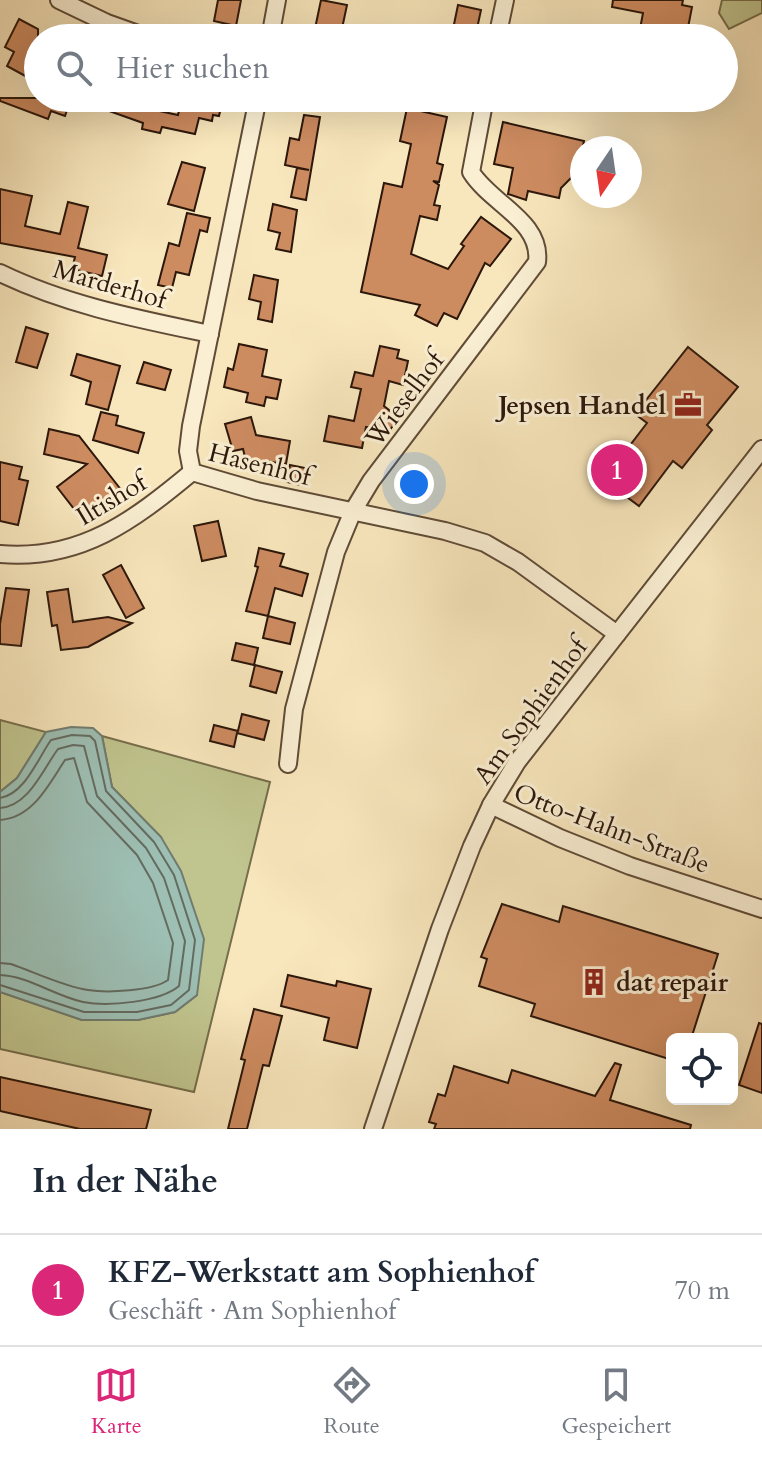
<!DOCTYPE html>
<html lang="de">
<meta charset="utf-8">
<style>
:root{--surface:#fff;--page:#f2f2f3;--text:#1f2937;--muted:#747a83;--line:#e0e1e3;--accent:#db2777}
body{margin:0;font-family:Cardo,serif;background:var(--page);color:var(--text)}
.controls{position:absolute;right:24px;bottom:24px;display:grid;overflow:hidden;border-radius:12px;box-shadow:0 8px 32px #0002}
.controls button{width:72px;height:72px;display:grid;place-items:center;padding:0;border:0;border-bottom:2px solid var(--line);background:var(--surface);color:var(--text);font:40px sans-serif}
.compass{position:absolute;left:570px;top:136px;width:72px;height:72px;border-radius:50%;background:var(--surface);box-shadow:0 8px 32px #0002;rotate:193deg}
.you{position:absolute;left:414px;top:484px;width:28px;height:28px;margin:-20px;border:6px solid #fff;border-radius:50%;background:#1a73e8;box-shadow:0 0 0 12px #1a73e833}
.badge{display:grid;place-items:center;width:52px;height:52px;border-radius:50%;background:var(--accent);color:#fff;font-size:26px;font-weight:700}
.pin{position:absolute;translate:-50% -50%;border:4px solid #fff;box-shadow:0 2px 8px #0006}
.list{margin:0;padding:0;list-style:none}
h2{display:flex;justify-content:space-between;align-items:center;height:104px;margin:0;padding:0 32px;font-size:34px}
h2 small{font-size:26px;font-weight:400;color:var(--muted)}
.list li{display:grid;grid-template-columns:52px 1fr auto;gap:24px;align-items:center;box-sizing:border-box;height:112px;padding:0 32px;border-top:2px solid var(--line)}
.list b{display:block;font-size:30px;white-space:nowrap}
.list p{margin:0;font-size:26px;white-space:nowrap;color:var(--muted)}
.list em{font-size:26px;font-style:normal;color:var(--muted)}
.icon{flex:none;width:44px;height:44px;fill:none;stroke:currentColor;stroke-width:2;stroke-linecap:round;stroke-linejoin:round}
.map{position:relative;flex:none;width:762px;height:1129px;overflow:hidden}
.search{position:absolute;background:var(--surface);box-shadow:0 8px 32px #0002;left:24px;right:24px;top:24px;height:88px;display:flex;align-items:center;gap:20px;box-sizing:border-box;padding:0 28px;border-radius:44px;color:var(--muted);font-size:30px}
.sheet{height:216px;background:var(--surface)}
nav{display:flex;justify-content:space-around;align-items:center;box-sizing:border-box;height:112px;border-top:2px solid var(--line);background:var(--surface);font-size:22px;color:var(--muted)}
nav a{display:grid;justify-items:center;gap:4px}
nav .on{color:var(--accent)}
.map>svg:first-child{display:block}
.green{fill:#c0c48e;stroke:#766e4c;stroke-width:2}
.water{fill:#9dbfb4;stroke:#707c70;stroke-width:2}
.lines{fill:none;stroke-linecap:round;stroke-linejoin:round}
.shore{stroke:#646b60;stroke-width:2}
.building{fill:#cd8b60;stroke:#2c170b;stroke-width:2}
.street-casing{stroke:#5f4b37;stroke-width:20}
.street{stroke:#faefd3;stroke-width:16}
.labels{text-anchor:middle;stroke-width:6;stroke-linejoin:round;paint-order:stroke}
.street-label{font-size:26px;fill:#2c170b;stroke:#faefd3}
.poi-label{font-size:26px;font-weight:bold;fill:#2c170b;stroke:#faefd3;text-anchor:end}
</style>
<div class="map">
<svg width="762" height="1129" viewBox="0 0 762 1129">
<rect width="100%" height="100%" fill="#f8e6bc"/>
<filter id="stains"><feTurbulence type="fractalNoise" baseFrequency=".0025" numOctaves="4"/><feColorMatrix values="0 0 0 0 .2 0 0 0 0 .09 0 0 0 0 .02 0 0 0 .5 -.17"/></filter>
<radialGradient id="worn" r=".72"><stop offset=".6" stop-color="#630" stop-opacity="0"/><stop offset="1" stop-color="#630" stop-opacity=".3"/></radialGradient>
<g class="green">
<polygon points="722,0 762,0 762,13 729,29 719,13"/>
<polygon points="0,720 46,732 17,778 0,792"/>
<polygon points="102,736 270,782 194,1092 0,1049 0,992 82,1020 138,1020 175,1012 197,995 161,837 112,787"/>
</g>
<polygon class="water" points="71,727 93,728 102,736 112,787 161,837 181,871 204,939 197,995 175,1012 138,1020 82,1020 0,992 0,792 17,778 46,732"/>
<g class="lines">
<g class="shore">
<path d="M0 798C25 794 38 758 51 740L72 735 90 736 95 741 106 791 154 842 174 875 195 940 189 990 171 1005 137 1012H84L0 985"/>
<path d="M0 808C29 806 43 769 58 749L73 745 84 746 97 796 146 848 164 878 185 941 179 986C160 1002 108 1007 83 1002 55 996 28 976 0 975"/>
<path d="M0 820C33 818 49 784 65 760L74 758 87 802 137 855 153 883 173 943 168 980C153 991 107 993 88 990 65 987 34 972 11 964L0 963"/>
</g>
</g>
<g class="building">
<polygon points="218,0 241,0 236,26 214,21"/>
<polygon points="321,0 347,5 340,38 313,38"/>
<polygon points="613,0 683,0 682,5 692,7 686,38 640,29 643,13 612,7"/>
<polygon points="458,5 481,10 475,38 452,34"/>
<polygon points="19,19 38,29 38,83 7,66 14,52 5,47"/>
<polygon points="0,98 71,98 65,116 51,111 48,119 0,101"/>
<polygon points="79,98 136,98 136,106 178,115 182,98 223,98 219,116 213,115 212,121 199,118 195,134 162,127 160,133 142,129 143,123 78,100"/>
<polygon points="407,108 447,117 437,163 443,165 439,182 433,181 439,185 434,205 440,206 437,220 420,216 411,254 448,269 464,246 461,244 481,217 511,239 490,266 485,263 457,319 444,313 437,326 415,315 420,305 361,292 384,183 402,187 411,144 400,141"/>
<polygon points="304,115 320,117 306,200 291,197 297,168 309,170 285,165 290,138 299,140"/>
<polygon points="503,122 584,141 578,171 561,188 559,198 528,191 526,200 508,194 513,168 494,164"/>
<polygon points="182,162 205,168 194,211 168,204"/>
<polygon points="0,189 32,196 25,226 60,234 68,202 88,207 78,248 107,255 102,276 72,269 75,257 0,243"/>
<polygon points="273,204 297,210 291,252 276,249 280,233 268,230"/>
<polygon points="187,213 210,218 207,232 200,230 189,275 176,272 172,288 158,285 169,243 179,246"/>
<polygon points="254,275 278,280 272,322 258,319 261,302 249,299"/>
<polygon points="26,327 48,334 37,368 16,362"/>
<polygon points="239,344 267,350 262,376 281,380 277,399 266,397 264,406 246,402 248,393 224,387 228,368 233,370"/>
<polygon points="380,346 399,350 397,358 408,361 403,385 389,381 384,406 399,418 389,431 366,427 362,448 324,441 329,416 354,421 361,389 351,387 355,372 373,376"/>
<polygon points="688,347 738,387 707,425 712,430 682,468 673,461 639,506 596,474 616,447 624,453 647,423 635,414"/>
<polygon points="77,354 120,366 108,410 86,404 91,382 71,375"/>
<polygon points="144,362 171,370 165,390 137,383"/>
<polygon points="101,412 118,416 116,425 144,433 138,453 93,440"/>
<polygon points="251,417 256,435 290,441 286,464 263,461 247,465 243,449 233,451 225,424"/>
<polygon points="49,429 79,436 122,491 107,503 105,500 81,518 57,487 87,464 44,454"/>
<polygon points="0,462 22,467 19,479 28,481 18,525 0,521"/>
<polygon points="290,465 310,469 306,486 287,482"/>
<polygon points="218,521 226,556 202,561 194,526"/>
<polygon points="259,548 284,554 280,566 308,574 302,596 275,588 268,616 246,611 258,567 255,566"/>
<polygon points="121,565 144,608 126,618 103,575"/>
<polygon points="6,588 29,590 21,646 0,644 0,624"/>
<polygon points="68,589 73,622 108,617 132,623 88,647 61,650 57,625 52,626 47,592"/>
<polygon points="268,616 295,623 290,644 263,638"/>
<polygon points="236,643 258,648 254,665 232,660"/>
<polygon points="255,665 282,672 276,693 250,686"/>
<polygon points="242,714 269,721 264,740 237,733 234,747 210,741 214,725 238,731"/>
<polygon points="502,904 559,922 563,906 718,954 691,1039 672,1039 672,1060 531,1016 535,1004 479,986 487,959 481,957"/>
<polygon points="288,975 336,986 337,981 371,989 357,1048 324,1040 329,1018 281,1006"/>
<polygon points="254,1009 282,1016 269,1066 263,1065 247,1129 228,1129 245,1060 241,1059"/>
<polygon points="759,1023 762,1024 762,1093 739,1085"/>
<polygon points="615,1063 621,1065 610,1100 691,1125 690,1129 434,1129 436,1124 429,1122 438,1094 445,1096 454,1066 508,1083 512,1070 595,1096"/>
<polygon points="0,1077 151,1110 146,1129 80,1129 0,1111"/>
</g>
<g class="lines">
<g class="street-casing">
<g id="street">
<polyline points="59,0 107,23 149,38"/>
<polyline points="270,38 277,0"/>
<polyline points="497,38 505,0"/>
<polyline points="258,98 191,426 188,451 192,472 257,491 445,531 485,543 518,562 617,634"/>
<path d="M0 273C66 305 138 319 210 334"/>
<path d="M0 554C80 561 133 521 192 472"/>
<path d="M288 764 294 709 336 552 353 511 371 481 537 262C542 221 491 204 471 172L485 98"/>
<polyline points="491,805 560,838 630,866 762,909"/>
<polyline points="373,1129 440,929 472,846 491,805 517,762 762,449"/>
</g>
</g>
<use href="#street" class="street"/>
</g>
<defs>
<g id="office-bare" transform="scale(2.16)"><path d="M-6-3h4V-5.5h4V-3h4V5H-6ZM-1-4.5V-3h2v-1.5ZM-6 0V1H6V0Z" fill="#8f2418" stroke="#faefd3" stroke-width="2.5" paint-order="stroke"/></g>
<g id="building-bare" transform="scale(2.16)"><path d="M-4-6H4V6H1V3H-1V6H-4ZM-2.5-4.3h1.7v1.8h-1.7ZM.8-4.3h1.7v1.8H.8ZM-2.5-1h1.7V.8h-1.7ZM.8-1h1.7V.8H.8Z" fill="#8f2418" stroke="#faefd3" stroke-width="2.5" paint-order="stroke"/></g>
</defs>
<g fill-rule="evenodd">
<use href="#office-bare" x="688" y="405"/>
<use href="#building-bare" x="594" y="982"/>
</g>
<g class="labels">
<g class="street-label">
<text transform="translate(110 284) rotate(16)" y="9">Marderhof</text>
<text transform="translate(404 399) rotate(-53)" y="9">Wieselhof</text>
<text transform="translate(260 464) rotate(14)" y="9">Hasenhof</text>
<text transform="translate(111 499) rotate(-31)" y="9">Iltishof</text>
<text transform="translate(530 711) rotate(-54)" y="9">Am Sophienhof</text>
<text transform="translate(612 828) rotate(21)" y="9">Otto-Hahn-Straße</text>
</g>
<g class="poi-label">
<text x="666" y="414">Jepsen Handel</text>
<text x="616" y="991" text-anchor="start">dat repair</text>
</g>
</g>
<rect width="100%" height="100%" filter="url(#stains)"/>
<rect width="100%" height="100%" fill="url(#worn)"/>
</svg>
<div class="controls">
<button><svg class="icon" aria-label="locate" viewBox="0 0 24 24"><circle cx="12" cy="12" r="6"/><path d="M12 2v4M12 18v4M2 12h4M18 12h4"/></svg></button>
</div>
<svg class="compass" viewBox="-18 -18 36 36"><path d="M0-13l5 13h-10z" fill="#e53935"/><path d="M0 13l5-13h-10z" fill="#747a83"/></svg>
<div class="you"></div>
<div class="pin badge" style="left:617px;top:470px">1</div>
<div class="search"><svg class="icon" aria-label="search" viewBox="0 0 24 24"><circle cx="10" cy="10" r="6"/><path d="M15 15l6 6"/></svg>Hier suchen</div>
</div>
<section class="sheet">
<h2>In der Nähe<small></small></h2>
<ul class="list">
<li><span class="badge">1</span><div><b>KFZ-Werkstatt am Sophienhof</b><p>Geschäft · Am Sophienhof</p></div><em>70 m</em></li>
</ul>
</section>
<nav>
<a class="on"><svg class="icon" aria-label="map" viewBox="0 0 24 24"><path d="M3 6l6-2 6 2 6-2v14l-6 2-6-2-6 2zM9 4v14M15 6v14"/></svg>Karte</a>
<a><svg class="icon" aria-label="directions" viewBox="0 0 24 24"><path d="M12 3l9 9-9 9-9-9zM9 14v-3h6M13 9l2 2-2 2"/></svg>Route</a>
<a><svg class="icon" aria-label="saved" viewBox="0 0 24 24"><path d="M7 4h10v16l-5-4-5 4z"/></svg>Gespeichert</a>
</nav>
